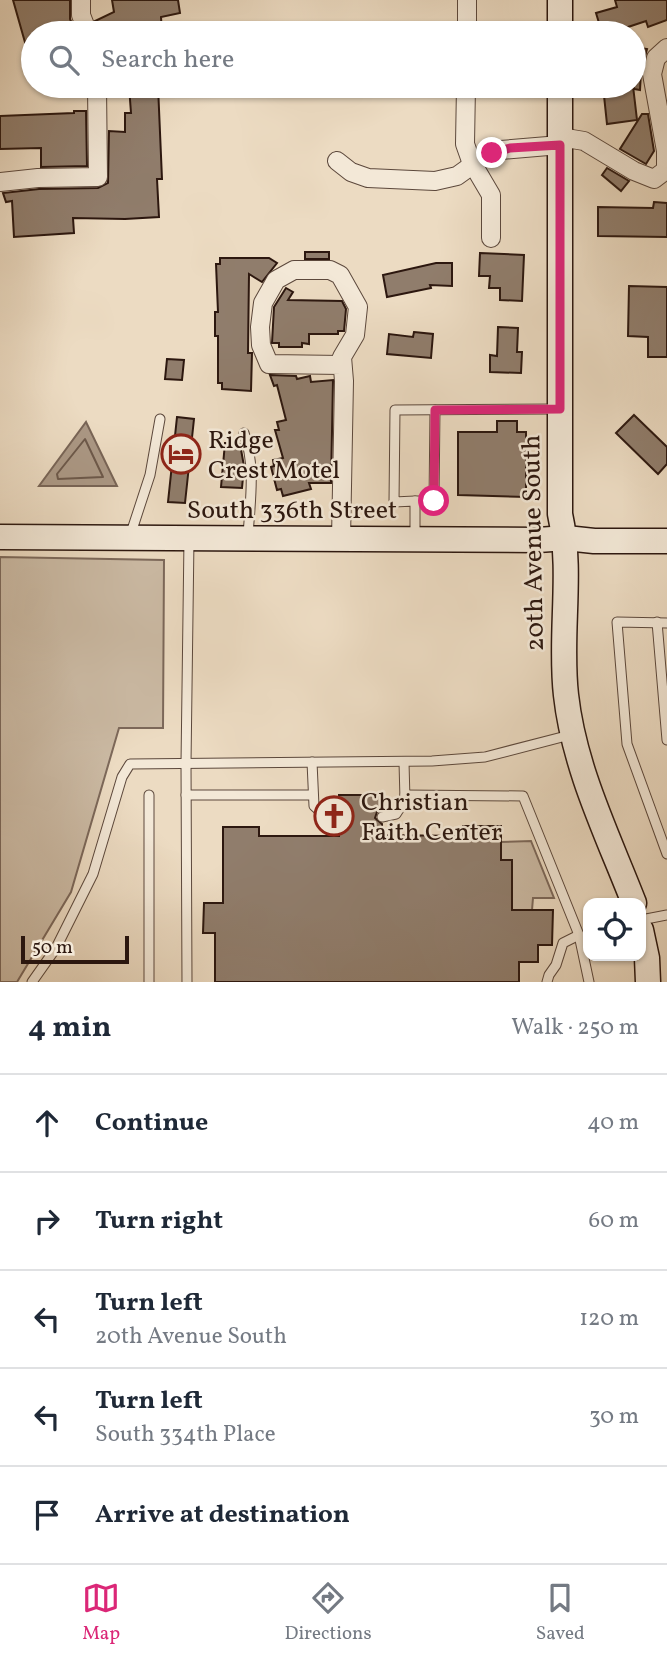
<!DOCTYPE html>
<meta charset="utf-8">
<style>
:root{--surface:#fff;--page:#f6f6f7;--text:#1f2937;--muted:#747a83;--line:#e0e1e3;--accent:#db2777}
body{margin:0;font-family:Vollkorn,serif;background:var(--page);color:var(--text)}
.controls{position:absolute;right:21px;bottom:21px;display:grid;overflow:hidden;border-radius:14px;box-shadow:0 2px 5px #0004}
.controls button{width:63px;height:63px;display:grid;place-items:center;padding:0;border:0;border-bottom:2px solid var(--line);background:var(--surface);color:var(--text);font:35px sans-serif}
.scale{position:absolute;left:21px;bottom:18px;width:108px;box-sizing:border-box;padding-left:7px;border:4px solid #2c170f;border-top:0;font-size:19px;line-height:24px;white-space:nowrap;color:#2c170f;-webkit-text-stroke:5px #f3e8d7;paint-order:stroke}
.stop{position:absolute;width:21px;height:21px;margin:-16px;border:5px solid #db2777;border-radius:50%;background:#fff}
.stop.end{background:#db2777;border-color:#fff;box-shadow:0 2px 7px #0008}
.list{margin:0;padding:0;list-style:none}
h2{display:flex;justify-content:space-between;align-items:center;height:91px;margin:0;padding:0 28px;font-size:30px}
h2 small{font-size:23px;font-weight:400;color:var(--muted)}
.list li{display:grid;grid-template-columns:46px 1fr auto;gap:21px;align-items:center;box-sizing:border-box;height:98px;padding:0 28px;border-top:2px solid var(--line)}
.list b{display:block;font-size:26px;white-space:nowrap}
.list p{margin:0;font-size:23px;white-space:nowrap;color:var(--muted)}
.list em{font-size:23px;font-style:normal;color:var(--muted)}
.icon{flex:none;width:38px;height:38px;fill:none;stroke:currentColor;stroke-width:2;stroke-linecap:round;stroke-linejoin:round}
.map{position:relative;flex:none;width:667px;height:982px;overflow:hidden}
.search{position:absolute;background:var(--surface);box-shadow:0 2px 5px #0004;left:21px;right:21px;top:21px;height:77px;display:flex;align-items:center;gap:18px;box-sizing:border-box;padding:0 24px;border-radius:38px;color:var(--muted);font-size:26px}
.sheet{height:581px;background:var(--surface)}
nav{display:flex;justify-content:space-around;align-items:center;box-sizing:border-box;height:98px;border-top:2px solid var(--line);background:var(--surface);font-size:19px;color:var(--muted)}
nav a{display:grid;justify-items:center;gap:4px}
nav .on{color:var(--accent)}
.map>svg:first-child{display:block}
.green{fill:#cbbaa4;stroke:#7c685a;stroke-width:2}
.water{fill:#ab9885;stroke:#786456;stroke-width:2}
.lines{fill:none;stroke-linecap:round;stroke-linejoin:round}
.shore{stroke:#6c584a;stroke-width:2}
.building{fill:#907d6c;stroke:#2c170f;stroke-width:2}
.lane-casing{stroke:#5c483c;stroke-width:11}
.street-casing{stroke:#5c483c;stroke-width:20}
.secondary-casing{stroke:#2c170f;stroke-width:27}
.lane{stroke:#f3e8d7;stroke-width:9}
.street{stroke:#f3e8d7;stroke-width:18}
.secondary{stroke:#f3e8d7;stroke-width:24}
.route{stroke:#db2777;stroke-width:9}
.labels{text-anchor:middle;stroke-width:5;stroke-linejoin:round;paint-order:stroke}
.poi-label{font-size:26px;fill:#2c170f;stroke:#f3e8d7;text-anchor:start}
.street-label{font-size:26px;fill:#2c170f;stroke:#f3e8d7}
</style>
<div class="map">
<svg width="667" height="982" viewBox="0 0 667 982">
<rect width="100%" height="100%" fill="#ecdbc2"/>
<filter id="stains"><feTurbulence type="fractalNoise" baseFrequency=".00286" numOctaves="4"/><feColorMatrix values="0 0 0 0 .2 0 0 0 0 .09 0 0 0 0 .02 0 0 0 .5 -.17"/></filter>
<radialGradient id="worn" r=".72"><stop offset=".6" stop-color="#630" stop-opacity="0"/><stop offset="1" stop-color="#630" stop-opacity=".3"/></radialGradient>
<g class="green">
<polygon points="0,557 164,560 163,728 119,728 71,892 17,982 0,982"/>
<polygon points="531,841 554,898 533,898 532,910 512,910 512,860 501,860 501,842"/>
</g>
<polygon class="water" points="86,422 117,486 39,486"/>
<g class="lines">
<polygon class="shore" points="85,439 103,477 58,479 57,474"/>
</g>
<g class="building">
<polygon points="13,0 70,0 70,19 76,33 33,33 33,59 30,60"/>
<polygon points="112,0 178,0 180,13 161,17 162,33 99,33 95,21 114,12"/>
<polygon points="615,0 667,0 667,20 648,27 646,21 625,28 626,33 602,33 596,13 617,7"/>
<polygon points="634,47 647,49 641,71 640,90 634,89"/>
<polygon points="129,86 158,86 162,179 157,179 159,217 125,219 73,218 74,233 14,237 12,201 6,202 3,193 39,189 98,188 108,183 109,131 125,132 125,113 131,113"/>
<polygon points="603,86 633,86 637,120 607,124"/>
<polygon points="74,111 86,111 87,166 41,167 41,148 0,149 0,116 74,113"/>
<polygon points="642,114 648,114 654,151 646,164 620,149"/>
<polygon points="607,168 629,181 621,191 602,175"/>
<polygon points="654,202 667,203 667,237 598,236 598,207 653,208"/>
<rect x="305" y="252" width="24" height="7"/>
<polygon points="480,253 524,255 522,301 500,300 500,288 489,288 490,276 479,276"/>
<polygon points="220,258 269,258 277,263 262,282 249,274 248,353 252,353 251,391 222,389 222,383 218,383 218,336 215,336 215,312 218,312 216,264 220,264"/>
<polygon points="436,263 452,263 452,286 430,285 431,288 387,297 383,275"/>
<polygon points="629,286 667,287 667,357 648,357 648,337 628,336"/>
<polygon points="286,288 293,292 288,300 342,301 346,309 344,331 338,331 338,334 309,334 309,344 302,343 302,347 279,347 279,343 272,343 274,307"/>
<polygon points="498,327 518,328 517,352 522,352 521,373 490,372 490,355 497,356"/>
<polygon points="414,332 433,334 431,358 387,354 389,334 413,337"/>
<polygon points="167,359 184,360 182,380 165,379"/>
<polygon points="270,375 296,376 297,379 310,376 311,382 333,380 331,483 309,483 311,489 283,496 281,489 277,490 271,467 274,466 273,460 283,458 275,430 279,430 277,422 286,420 277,385 274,386"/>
<polygon points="634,415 667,447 667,464 658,474 616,433"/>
<polygon points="177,417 194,419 185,503 168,502"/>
<polygon points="497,421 517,421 517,432 526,432 526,497 458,495 458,432 497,432"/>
<polygon points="225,443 240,444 244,466 242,488 221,487"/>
<polygon points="339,795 382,795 382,810 377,812 375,818 382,824 382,835 463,836 463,826 501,826 501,860 512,860 512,910 553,910 552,945 538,945 538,962 519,962 519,982 215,982 215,933 203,933 204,903 223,903 223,827 259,827 259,836 339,836 339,824 344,822 346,817 344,812 339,810"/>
</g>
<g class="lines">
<g class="lane-casing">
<g id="lane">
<path d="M244 433C256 466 250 502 248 536"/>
<polyline points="415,501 434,501 435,410"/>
<polyline points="130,536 150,475 160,419"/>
<polyline points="415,538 415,501 394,502 395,410 557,409"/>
<polyline points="657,622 667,740"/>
<polyline points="667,623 617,622 627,744 667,854"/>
<polyline points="312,762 314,806 324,815 339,817"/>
<polyline points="149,795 149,982"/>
<polyline points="186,795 312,795"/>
<polyline points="405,795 523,796 579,935 589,982"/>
<polyline points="382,817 396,814 405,800 404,762"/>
<polyline points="641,920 667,915"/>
<polyline points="32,982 56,948 93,874 122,777 130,764 432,761 485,757 570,735"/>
<polyline points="187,982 186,763 189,539"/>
<polyline points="547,982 549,975 556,965 563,943 579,935"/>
</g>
</g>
<g class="street-casing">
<g id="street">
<polyline points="81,0 81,15 88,33"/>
<polyline points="467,33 467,0"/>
<polyline points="466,86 465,144 471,161 491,195 491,238"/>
<polyline points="560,137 584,141 634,171 654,179 666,170 666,151 652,74 656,58 667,48"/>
<polyline points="337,161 351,172 368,178 435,181 457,176 482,158 501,150 560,145"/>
<polyline points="0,182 38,178 98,177 97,86"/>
<polyline points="341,539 344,381 342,357 355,335 358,307 340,275 330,270 294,270 276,280 263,303 260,327 261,345 269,364 342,365"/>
</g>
</g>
<g class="secondary-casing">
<g id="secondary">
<polyline points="560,0 560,33"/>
<path d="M560 86V514C573 573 559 635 566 695 574 768 608 836 634 903"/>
<polyline points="0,537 538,540 566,538 594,541 667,541"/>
<polyline points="641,930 647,958 648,982"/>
</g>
</g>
<use href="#lane" class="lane"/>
<use href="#street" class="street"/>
<use href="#secondary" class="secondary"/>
</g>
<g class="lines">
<polyline class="route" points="434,501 435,410 560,409 560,145 510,148 492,153"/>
</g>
<defs>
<g id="hotel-ring" transform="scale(2.0125)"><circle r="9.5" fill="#f3e8d7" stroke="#8f2418" stroke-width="1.5"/><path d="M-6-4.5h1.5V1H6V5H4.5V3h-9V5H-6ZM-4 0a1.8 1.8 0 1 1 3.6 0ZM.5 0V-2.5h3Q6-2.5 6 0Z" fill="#8f2418"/></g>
<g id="church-ring" transform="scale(2.0125)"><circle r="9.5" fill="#f3e8d7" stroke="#8f2418" stroke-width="1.5"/><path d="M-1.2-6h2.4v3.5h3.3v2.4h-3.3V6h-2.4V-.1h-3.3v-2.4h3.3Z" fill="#8f2418"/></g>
</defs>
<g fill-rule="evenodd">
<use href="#hotel-ring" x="181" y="454"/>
<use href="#church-ring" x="334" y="816"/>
</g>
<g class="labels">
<g class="poi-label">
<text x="208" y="448">Ridge<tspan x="208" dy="30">Crest Motel</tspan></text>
<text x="361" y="810">Christian<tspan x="361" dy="30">Faith Center</tspan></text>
</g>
<g class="street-label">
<text x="292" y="518">South 336th Street</text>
<text transform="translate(532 543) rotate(-91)" y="9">20th Avenue South</text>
</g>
</g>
<rect width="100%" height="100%" filter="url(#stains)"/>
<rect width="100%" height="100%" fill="url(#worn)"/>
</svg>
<div class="controls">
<button><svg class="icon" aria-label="locate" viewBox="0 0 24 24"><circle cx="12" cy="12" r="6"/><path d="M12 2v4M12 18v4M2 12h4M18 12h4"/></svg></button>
</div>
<div class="scale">50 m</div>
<div class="stop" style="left:434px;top:501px"></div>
<div class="stop end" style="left:492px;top:153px"></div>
<div class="search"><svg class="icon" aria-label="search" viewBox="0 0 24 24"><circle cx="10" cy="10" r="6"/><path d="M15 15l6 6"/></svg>Search here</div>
</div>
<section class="sheet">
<h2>4 min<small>Walk · 250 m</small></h2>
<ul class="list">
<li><svg class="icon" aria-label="ahead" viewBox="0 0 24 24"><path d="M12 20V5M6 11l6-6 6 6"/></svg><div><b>Continue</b></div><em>40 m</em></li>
<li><svg class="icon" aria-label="right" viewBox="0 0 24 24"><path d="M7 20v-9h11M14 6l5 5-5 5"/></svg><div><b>Turn right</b></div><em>60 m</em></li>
<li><svg class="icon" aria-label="left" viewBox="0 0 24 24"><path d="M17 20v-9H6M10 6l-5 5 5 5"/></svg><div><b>Turn left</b><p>20th Avenue South</p></div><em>120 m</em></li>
<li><svg class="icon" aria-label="left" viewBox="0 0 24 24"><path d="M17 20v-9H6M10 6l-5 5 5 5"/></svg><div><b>Turn left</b><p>South 334th Place</p></div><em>30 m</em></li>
<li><svg class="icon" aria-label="arrive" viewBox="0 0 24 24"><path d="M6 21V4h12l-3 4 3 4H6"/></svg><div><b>Arrive at destination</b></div></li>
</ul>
</section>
<nav>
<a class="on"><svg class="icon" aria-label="map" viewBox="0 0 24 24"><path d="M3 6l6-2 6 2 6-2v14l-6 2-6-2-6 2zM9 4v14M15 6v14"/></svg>Map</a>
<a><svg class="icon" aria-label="directions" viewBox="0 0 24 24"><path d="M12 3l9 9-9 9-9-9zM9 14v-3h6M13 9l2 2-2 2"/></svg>Directions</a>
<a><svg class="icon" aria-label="saved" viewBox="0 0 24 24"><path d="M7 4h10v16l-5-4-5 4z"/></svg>Saved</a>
</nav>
